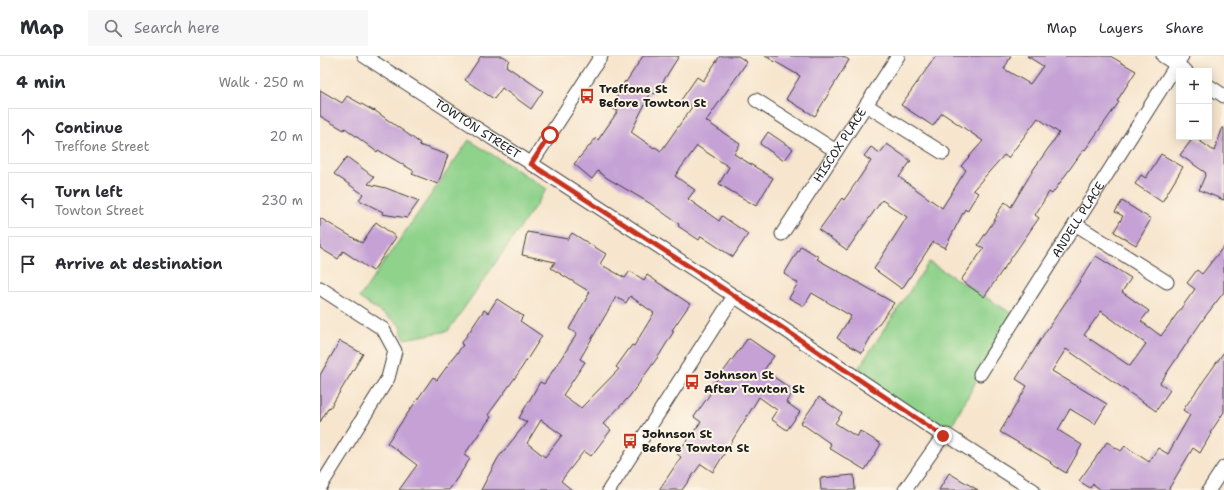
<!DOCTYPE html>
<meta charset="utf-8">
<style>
:root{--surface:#fff;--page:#f7f7f7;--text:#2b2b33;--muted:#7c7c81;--line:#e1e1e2}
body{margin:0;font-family:"Shantell Sans",sans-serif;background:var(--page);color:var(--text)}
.controls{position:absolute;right:12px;top:12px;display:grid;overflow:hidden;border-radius:0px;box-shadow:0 2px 10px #0003}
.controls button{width:36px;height:36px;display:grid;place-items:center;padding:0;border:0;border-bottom:1px solid var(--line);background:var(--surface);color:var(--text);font:20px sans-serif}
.stop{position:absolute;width:12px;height:12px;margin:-9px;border:3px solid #c8321e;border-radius:50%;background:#fff}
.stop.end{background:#c8321e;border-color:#fff;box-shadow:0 1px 4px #0008}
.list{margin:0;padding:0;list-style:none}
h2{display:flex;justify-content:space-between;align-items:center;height:52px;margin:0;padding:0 16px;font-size:17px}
h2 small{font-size:13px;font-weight:400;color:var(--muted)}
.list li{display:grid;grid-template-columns:26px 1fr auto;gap:12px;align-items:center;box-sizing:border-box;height:56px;margin:0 8px 8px;padding:0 8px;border:1px solid var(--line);border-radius:0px}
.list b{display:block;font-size:15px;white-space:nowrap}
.list p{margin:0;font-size:13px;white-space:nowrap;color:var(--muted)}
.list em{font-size:13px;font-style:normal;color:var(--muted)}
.icon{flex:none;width:22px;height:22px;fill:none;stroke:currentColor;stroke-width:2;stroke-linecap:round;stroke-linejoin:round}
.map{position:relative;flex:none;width:904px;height:434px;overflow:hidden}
header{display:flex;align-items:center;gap:24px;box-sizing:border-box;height:56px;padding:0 20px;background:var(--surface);border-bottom:1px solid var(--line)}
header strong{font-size:19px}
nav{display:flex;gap:22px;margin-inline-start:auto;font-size:14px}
.search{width:280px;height:36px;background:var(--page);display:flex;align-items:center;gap:10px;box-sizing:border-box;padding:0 14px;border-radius:0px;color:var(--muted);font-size:15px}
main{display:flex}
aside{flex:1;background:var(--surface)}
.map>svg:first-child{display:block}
.green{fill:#8ed28b;stroke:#557754}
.building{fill:#c5a1d6;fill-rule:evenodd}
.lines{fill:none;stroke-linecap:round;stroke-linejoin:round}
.minor-casing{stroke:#3d3a37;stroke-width:15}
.minor{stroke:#fff;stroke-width:13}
.route{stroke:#c8321e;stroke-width:5}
.labels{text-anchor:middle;stroke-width:4;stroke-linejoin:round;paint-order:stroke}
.poi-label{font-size:12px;font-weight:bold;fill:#1c1c1c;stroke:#fcf5e5;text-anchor:start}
.street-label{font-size:12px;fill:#1c1c1c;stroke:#fcf5e5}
</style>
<header>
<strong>Map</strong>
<div class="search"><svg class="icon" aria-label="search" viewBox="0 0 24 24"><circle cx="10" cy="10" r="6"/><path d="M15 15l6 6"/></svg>Search here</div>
<nav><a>Map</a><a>Layers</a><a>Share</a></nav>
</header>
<main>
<aside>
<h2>4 min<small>Walk · 250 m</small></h2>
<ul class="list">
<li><svg class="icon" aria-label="ahead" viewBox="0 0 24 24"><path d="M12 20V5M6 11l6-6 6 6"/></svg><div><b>Continue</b><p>Treffone Street</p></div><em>20 m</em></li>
<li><svg class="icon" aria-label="left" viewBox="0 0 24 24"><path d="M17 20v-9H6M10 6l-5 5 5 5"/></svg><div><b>Turn left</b><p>Towton Street</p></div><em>230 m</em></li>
<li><svg class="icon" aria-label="arrive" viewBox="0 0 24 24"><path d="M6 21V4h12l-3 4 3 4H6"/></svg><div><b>Arrive at destination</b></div></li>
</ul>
</aside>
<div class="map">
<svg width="904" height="434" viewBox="0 0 904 434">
<rect width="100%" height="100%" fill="#fcf5e5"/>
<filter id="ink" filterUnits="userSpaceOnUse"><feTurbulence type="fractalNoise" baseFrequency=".025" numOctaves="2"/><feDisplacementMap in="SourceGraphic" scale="8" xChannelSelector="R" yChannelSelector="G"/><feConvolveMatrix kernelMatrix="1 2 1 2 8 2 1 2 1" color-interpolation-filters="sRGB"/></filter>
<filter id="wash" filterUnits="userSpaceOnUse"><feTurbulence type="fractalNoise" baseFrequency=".012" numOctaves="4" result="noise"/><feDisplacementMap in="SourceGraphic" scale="16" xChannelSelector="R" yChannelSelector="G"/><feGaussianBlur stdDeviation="0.9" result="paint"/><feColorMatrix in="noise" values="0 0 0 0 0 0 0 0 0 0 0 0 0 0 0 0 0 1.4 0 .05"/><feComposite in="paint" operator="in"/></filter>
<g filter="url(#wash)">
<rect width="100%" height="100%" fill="#f7e5cd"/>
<g class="green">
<polygon points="149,84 227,133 128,275 84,283 79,268 39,242"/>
<polygon points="609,206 696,260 660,318 627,379 534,319"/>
</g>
<g id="blocks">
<g class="building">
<polygon points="161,0 183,0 189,4 186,10 223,35 211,53 182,32 174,43 145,24"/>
<polygon points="323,0 359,0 335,38 331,36 311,76 334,92 335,91 341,95 372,51 361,44 377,21 383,25 400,0 418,0 427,6 386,65 420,88 414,98 453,122 436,150 399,128 409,111 377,90 355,120 375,134 368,143 399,165 402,160 428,178 413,201 381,180 379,184 358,170 359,168 331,148 287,122 278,115 272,123 254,108 276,82 278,84 298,55 291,52 305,25 306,26"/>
<polygon points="445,0 522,0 529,4 495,60 466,43 480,20"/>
<polygon points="616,0 691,0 684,13 710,28 723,10 707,0 790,0 816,15 797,45 799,46 765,94 764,93 732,138 729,136 715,159 719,162 664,241 641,224 664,192 658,189 677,160 676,159 685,146 691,151 713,114 739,77 718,62 688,102 684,99 653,134 658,137 647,155 645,153 625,192 613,186 582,233 554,213 587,161 562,144 527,194 499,174 522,142 524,144 551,105 544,100 551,91 560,97 567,88 591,105 579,121 622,152 646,114 641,110 663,85 622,57 613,70 581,49"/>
<polygon points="0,34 22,47 27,40 54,55 54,54 100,87 99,89 128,99 118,128 92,118 94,115 58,94 57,96 25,72 24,74 0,60"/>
<polygon points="903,71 904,72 904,144 879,134 886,117 860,99 874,81 894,95"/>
<polygon points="448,76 473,93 464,105 440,88"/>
<polygon points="841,98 863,111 842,146 815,128 821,119 826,122"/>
<polygon points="27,101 54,121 48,128 66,132 99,145 87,162 62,158 63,156 39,144 43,138 14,118"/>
<polygon points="802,145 831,163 816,189 794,176 803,160 795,156"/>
<polygon points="0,162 42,187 56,166 76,181 53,215 23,195 18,203 0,192"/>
<path d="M207 176 248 183 252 177 286 198 280 208 305 222 310 215 324 224 327 219 370 248 352 274 354 275 340 298 309 341 283 368 291 374 271 400 264 395 241 425 252 434H161L178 402 207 366 199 362 220 326 224 328 257 278 249 273 270 236 231 212 235 206 202 199ZM310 240 334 257 314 290 312 289 296 311 299 313 261 352 243 339 265 306 260 303 296 241 306 247ZM221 364 242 379 225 401 207 387Z"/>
<polygon points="481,190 499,201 497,203 574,247 555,273 542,297 517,282 531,260 492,237 484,250 469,242 478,227 464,218"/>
<path d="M904 190V236L884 262 840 327 850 334 836 355 746 293 732 315 787 348 775 368 750 353 738 374 762 389 746 417 730 407 731 406 680 376 707 330 696 323 724 278 754 234 776 200 811 222 802 236 829 255 821 265 841 280 875 233 867 227 877 214 882 218ZM781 255 826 288 810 310 764 279Z"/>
<polygon points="177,243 203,260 200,265 222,280 197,319 168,359 171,361 144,399 150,403 129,434 79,434 97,409 67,387 113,321 117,324 143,289 141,288 164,254 168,257"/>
<polygon points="428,282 454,300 444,314 474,335 466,346 480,356 467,374 451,363 457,354 439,341 393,416 381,408 362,434 339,434 361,401 357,398 381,366 374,361 390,338 389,337 402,315 403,316"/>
<polygon points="20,285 43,298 10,352 9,351 0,366 0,319"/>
<polygon points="904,296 904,356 890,377 891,378 880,397 873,392 848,434 781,434 773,428 770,432 759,425 787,386 801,395 805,390 829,406 838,392 848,398 870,359 863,354"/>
<polygon points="499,341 522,357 515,367 537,381 540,375 561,388 545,414 509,392 511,388 481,367"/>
<polygon points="629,417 658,434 619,434"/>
<polygon points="534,419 535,434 501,434 500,422"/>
</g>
</g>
</g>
<g filter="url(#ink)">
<use href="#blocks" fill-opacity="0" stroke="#3d3a37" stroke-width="1"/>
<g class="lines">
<g class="minor-casing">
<g id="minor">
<path id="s1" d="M44 0C238 124 432 250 623 380L627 379 713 434"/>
<polyline points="843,0 866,15"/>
<polyline points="889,30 904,40"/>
<polyline points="436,44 516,95"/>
<polyline points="546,49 623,97"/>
<polyline points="211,108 281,0"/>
<polyline points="755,168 847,226"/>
<path id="s2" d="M462 178 578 0"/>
<polyline points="0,232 63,273 75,295 68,322 0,431"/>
<path id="s3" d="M660 318 862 0"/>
<polyline points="289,434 414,240"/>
<polyline points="585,434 623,380"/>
<polyline points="889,434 904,411"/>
</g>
</g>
<use href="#minor" class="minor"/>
</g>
</g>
<g class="lines" filter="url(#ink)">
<polyline class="route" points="230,79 211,108 430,250 623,380"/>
</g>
<defs>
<g id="bus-bare" transform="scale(1.2)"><path d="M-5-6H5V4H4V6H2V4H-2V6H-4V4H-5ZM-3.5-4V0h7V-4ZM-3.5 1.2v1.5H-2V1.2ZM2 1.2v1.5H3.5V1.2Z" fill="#c8321e" stroke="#fcf5e5" stroke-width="2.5" paint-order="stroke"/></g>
</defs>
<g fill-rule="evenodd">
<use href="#bus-bare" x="267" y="40"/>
<use href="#bus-bare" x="372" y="326"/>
<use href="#bus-bare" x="310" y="385"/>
</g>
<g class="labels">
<g class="poi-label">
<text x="279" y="37">Treffone St<tspan x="279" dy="14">Before Towton St</tspan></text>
<text x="384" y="323">Johnson St<tspan x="384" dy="14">After Towton St</tspan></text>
<text x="322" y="382">Johnson St<tspan x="322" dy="14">Before Towton St</tspan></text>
</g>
<g class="street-label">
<text dy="4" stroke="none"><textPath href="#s1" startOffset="135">TOWTON STREET</textPath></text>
<text dy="4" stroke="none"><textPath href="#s2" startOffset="106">HISCOX PLACE</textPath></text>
<text dy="4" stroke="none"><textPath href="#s3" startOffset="183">ANDELL PLACE</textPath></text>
</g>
</g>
</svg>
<div class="controls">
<button>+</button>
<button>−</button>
</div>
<div class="stop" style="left:230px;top:79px"></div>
<div class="stop end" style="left:623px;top:380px"></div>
</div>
</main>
